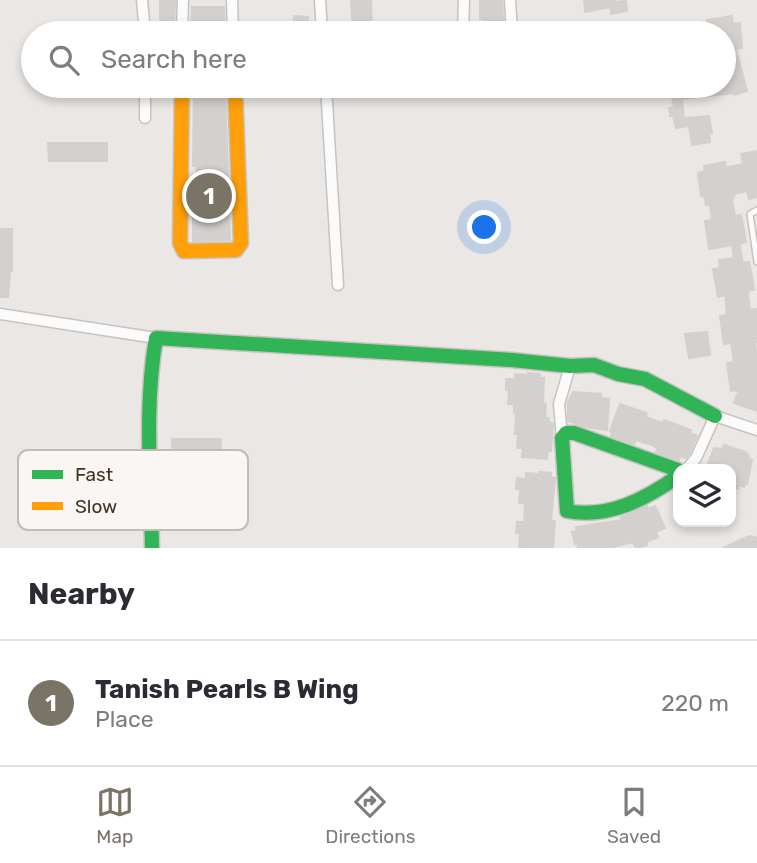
<!DOCTYPE html>
<style>
:root{--surface:#fff;--page:#f7f7f7;--text:#2b2b33;--muted:#7c7c81;--line:#e1e1e2;--accent:#7a7466}
body{margin:0;font-family:Rubik,sans-serif;background:var(--page);color:var(--text)}
.controls{position:absolute;right:21px;bottom:21px;display:grid;overflow:hidden;border-radius:14px;box-shadow:0 4px 10px #0003}
.controls button{width:63px;height:63px;display:grid;place-items:center;padding:0;border:0;border-bottom:2px solid var(--line);background:var(--surface);color:var(--text);font:35px sans-serif}
.you{position:absolute;left:485px;top:228px;width:24px;height:24px;margin:-18px;border:5px solid #fff;border-radius:50%;background:#1a73e8;box-shadow:0 0 0 10px #1a73e833}
.badge{display:grid;place-items:center;width:46px;height:46px;border-radius:50%;background:var(--accent);color:#fff;font-size:23px;font-weight:700}
.pin{position:absolute;translate:-50% -50%;border:4px solid #fff;box-shadow:0 2px 7px #0006}
.list{margin:0;padding:0;list-style:none}
h2{display:flex;justify-content:space-between;align-items:center;height:91px;margin:0;padding:0 28px;font-size:30px}
h2 small{font-size:23px;font-weight:400;color:var(--muted)}
.list li{display:grid;grid-template-columns:46px 1fr auto;gap:21px;align-items:center;box-sizing:border-box;height:126px;padding:0 28px;border-top:2px solid var(--line)}
.list b{display:block;font-size:26px;white-space:nowrap}
.list p{margin:0;font-size:23px;white-space:nowrap;color:var(--muted)}
.list em{font-size:23px;font-style:normal;color:var(--muted)}
.icon{flex:none;width:38px;height:38px;fill:none;stroke:currentColor;stroke-width:2;stroke-linecap:round;stroke-linejoin:round}
.map{position:relative;flex:none;width:757px;height:548px;overflow:hidden}
.search{position:absolute;background:var(--surface);box-shadow:0 4px 10px #0003;left:21px;right:21px;top:21px;height:77px;display:flex;align-items:center;gap:18px;box-sizing:border-box;padding:0 24px;border-radius:38px;color:var(--muted);font-size:26px}
.sheet{height:217px;background:var(--surface)}
nav{display:flex;justify-content:space-around;align-items:center;box-sizing:border-box;height:98px;border-top:2px solid var(--line);background:var(--surface);font-size:19px;color:var(--muted)}
nav a{display:grid;justify-items:center;gap:4px}
nav .on{color:var(--accent)}
.map>svg:first-child{display:block}
.building{fill:#d3d0cd;stroke:#d3d0cd;stroke-width:2}
.lines{fill:none;stroke-linecap:round;stroke-linejoin:round}
.lane-casing{stroke:#c6c3c0;stroke-width:8}
.street-casing{stroke:#c6c3c0;stroke-width:13}
.fast-casing{stroke:#c6c3bf;stroke-width:17}
.slow-casing{stroke:#c6c3bf;stroke-width:17}
.lane{stroke:#fcfbfb;stroke-width:5}
.street{stroke:#fcfbfb;stroke-width:10}
.fast{stroke:#30b455;stroke-width:14}
.slow{stroke:#ff9f0a;stroke-width:14}
.key{fill:#f9f6f3;stroke:#c1bcb4;stroke-width:2}
.key-label{font-size:19px;fill:#3e3622}
</style>
<div class="map">
<svg width="757" height="548" viewBox="0 0 757 548">
<rect width="100%" height="100%" fill="#eae7e4"/>
<g class="building">
<polygon points="160,0 175,0 174,33 160,33"/>
<polygon points="351,0 371,0 372,33 353,33"/>
<polygon points="480,0 502,0 504,33 483,33 483,19 480,19"/>
<polygon points="584,0 614,0 614,2 626,1 627,11 611,14 610,7 585,12"/>
<polygon points="192,7 224,7 225,33 191,33"/>
<polygon points="294,16 308,17 308,26 303,26 303,29 294,29"/>
<polygon points="732,16 733,24 740,23 742,48 736,49 747,91 734,95 734,93 682,99 684,118 709,116 712,133 709,133 710,142 692,145 689,126 676,128 673,116 670,116 669,108 674,107 670,86 724,86 724,33 709,33 707,20"/>
<polygon points="693,23 695,33 658,33 657,30 663,29 662,26"/>
<polygon points="194,86 225,86 230,240 193,241 193,179 197,179 197,166 193,166"/>
<polygon points="48,143 107,143 107,161 49,161"/>
<polygon points="757,151 757,197 749,199 747,191 734,194 734,198 732,199 735,216 741,215 744,230 746,242 741,243 740,247 743,263 749,262 752,277 754,290 749,290 748,295 750,310 756,309 757,315 757,342 755,342 757,359 757,411 734,403 739,390 731,391 727,363 734,362 731,343 724,344 720,316 727,315 725,295 718,297 713,269 720,268 719,260 734,258 732,245 709,249 705,221 712,220 710,205 706,205 704,195 701,196 698,173 705,171 704,166 725,162 726,168 743,164 741,154"/>
<polygon points="0,229 12,229 12,271 10,271 8,297 0,297"/>
<polygon points="707,332 710,355 689,358 685,334"/>
<polygon points="528,373 540,374 540,378 544,378 543,403 546,404 545,418 549,418 549,422 553,424 551,451 548,451 547,459 522,457 523,448 517,448 518,434 515,434 516,413 514,413 514,404 508,404 509,390 506,390 506,379 515,379 515,374 528,375"/>
<polygon points="573,392 601,394 601,398 609,399 607,430 586,427 568,421 568,402"/>
<polygon points="620,404 647,413 645,417 663,423 664,420 691,430 690,433 697,436 689,454 686,458 680,456 679,460 656,452 657,448 652,445 636,440 634,444 611,436 612,432 610,431"/>
<polygon points="172,439 221,439 221,463 172,464"/>
<polygon points="724,445 745,452 749,455 748,458 752,460 747,484 745,484 744,487 739,485 738,489 731,487 731,469 706,469 714,448 722,449"/>
<polygon points="539,472 551,473 551,477 555,478 551,521 555,521 553,548 525,548 519,547 520,533 516,533 517,522 524,522 525,503 519,503 520,489 516,489 517,478 526,479 526,473 539,474"/>
<polygon points="647,506 648,509 655,506 665,528 656,532 658,537 646,542 647,545 636,548 633,542 609,548 578,548 577,543 575,544 572,532 577,531 576,527 622,520 621,517"/>
<polygon points="749,536 757,538 757,548 723,548"/>
</g>
<g class="lines">
<g class="lane-casing">
<polyline id="lane" points="757,210 750,214 757,262"/>
</g>
<g class="street-casing">
<g id="street">
<polyline points="142,0 145,33"/>
<polyline points="232,0 233,33"/>
<polyline points="320,0 322,33"/>
<polyline points="510,0 512,33"/>
<polyline points="182,33 183,0"/>
<polyline points="463,33 464,0"/>
<polyline points="326,86 338,285"/>
<polyline points="145,118 145,86"/>
<polyline points="0,314 156,338"/>
<polyline points="562,438 559,404 570,366"/>
<polyline points="687,469 696,458 715,416 757,430"/>
</g>
</g>
<g class="fast-casing">
<g id="fast">
<path d="M678 470 574 433H566L562 438 567 511C608 519 646 499 678 476"/>
<path d="M152 548C151 478 144 407 156 338L512 360 570 366 594 365 618 374 645 379 715 416"/>
</g>
</g>
<g class="slow-casing">
<polyline id="slow" points="182,86 180,243 184,251 236,250 241,243 235,86"/>
</g>
<use href="#lane" class="lane"/>
<use href="#street" class="street"/>
<use href="#fast" class="fast"/>
<use href="#slow" class="slow"/>
</g>
<rect x="18" y="450" width="230" height="80" rx="10" class="key"/>
<rect x="32" y="470" width="31" height="9" fill="#30b455"/>
<rect x="32" y="502" width="31" height="8" fill="#ff9f0a"/>
<g class="key-label">
<text x="75" y="481">Fast</text>
<text x="75" y="513">Slow</text>
</g>
</svg>
<div class="controls">
<button><svg class="icon" aria-label="layers" viewBox="0 0 24 24"><path d="M12 4l9 5-9 5-9-5zM3 14l9 5 9-5"/></svg></button>
</div>
<div class="you"></div>
<div class="pin badge" style="left:209px;top:196px">1</div>
<div class="search"><svg class="icon" aria-label="search" viewBox="0 0 24 24"><circle cx="10" cy="10" r="6"/><path d="M15 15l6 6"/></svg>Search here</div>
</div>
<section class="sheet">
<h2>Nearby<small></small></h2>
<ul class="list">
<li><span class="badge">1</span><div><b>Tanish Pearls B Wing</b><p>Place</p></div><em>220 m</em></li>
</ul>
</section>
<nav>
<a class="on"><svg class="icon" aria-label="map" viewBox="0 0 24 24"><path d="M3 6l6-2 6 2 6-2v14l-6 2-6-2-6 2zM9 4v14M15 6v14"/></svg>Map</a>
<a><svg class="icon" aria-label="directions" viewBox="0 0 24 24"><path d="M12 3l9 9-9 9-9-9zM9 14v-3h6M13 9l2 2-2 2"/></svg>Directions</a>
<a><svg class="icon" aria-label="saved" viewBox="0 0 24 24"><path d="M7 4h10v16l-5-4-5 4z"/></svg>Saved</a>
</nav>
